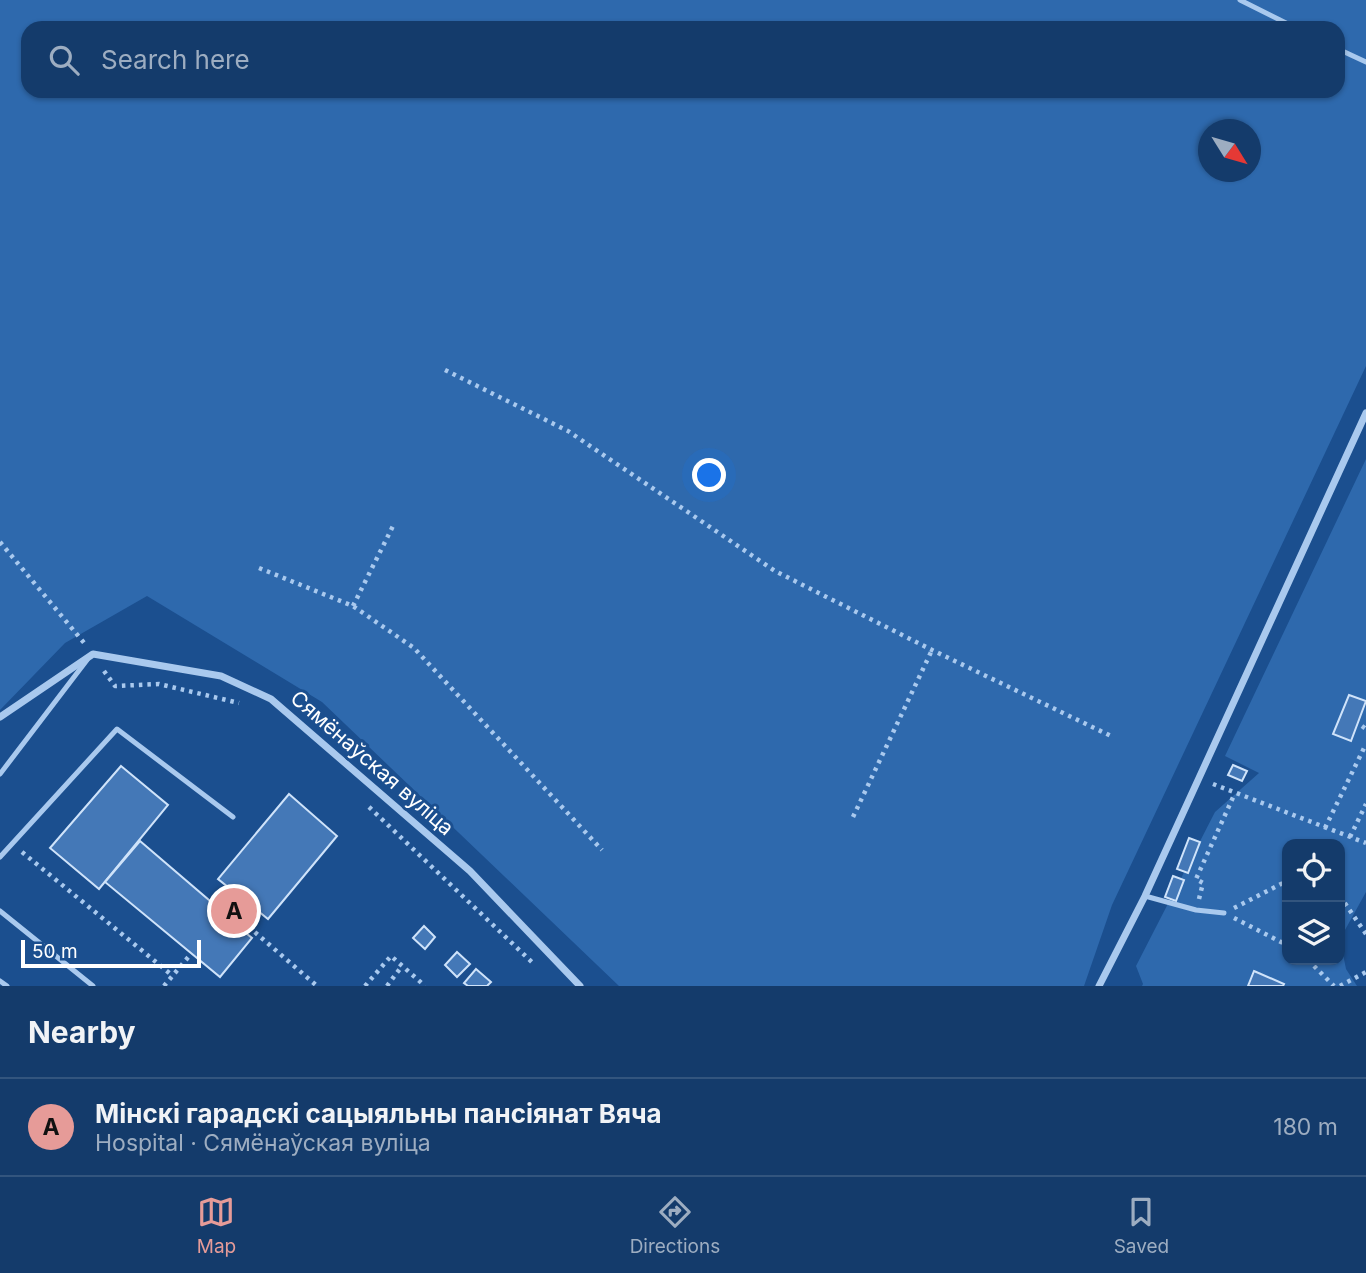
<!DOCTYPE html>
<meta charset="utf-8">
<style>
:root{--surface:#143b6b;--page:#1d4271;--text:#f1f3f6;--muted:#9dadc1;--line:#33557e;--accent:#e69b98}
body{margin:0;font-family:Inter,sans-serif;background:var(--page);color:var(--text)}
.controls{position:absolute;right:21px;bottom:21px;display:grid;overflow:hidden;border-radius:14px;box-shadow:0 2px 5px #0004}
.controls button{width:63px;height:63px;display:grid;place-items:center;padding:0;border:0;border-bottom:2px solid var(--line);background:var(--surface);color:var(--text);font:35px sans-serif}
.compass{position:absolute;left:1198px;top:119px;width:63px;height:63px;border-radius:50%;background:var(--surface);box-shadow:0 2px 5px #0004;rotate:127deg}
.scale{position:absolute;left:21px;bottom:18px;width:180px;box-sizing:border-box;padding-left:7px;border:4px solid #fff;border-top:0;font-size:19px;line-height:24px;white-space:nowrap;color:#fff;-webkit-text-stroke:5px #1b4f8f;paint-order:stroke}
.you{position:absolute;left:710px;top:476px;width:24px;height:24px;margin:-18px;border:5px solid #fff;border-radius:50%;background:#1a73e8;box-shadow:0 0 0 10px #1a73e833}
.badge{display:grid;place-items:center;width:46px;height:46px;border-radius:50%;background:var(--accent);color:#111;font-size:23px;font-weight:700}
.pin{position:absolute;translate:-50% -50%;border:4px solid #fff;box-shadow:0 2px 7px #0006}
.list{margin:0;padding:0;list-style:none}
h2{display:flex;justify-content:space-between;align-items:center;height:91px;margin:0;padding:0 28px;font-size:30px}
h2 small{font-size:23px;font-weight:400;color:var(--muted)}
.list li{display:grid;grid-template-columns:46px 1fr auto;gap:21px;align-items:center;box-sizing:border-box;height:98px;padding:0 28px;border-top:2px solid var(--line)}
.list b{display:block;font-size:26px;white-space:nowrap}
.list p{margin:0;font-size:23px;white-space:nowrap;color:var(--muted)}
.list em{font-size:23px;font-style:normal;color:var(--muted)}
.icon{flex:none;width:38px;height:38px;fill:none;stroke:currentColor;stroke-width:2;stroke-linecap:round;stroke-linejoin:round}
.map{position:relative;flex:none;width:1366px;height:986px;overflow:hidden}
.search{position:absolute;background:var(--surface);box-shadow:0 2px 5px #0004;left:21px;right:21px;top:21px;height:77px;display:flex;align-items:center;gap:18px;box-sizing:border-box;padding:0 24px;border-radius:21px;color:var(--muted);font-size:26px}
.sheet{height:189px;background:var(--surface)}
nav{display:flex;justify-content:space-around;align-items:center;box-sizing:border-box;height:98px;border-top:2px solid var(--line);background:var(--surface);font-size:19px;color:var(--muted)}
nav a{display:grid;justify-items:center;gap:4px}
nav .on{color:var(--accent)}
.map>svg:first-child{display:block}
.green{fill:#2e69ad;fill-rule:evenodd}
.building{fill:#4478b7;stroke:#cfe3fa;stroke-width:2}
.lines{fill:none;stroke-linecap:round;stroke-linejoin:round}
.path{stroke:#a9c9ee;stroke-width:4.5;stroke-dasharray:3.5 5;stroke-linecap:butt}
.lane{stroke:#a9c9ee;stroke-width:5}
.street{stroke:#a9c9ee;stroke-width:7}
.labels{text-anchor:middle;stroke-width:6;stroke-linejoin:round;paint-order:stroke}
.street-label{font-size:21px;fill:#fff;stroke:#1b4f8f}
</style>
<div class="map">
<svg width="1366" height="986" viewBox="0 0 1366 986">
<rect width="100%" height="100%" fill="#1b4f8f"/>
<g class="green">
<path d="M0 0H1366V366L1112 905 1084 986H619L322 702 147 596 65 643 0 710ZM28 28H1338V91H28ZM1208 130H1250V172H1208Z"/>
<path d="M1366 459V892L1340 939 1346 969 1357 986H1142L1143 984 1136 966 1215 812 1259 773 1225 756ZM1287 844H1340V960H1287Z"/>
</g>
<g class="building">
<polygon points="1349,695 1366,701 1351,741 1333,734"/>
<polygon points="1233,765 1247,771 1242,781 1228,775"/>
<polygon points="121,766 168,805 99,889 50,848"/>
<polygon points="289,794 337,836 268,919 218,879"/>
<polygon points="1189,838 1200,842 1188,873 1177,869"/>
<polygon points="140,841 216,906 230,889 252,908 236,925 252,938 220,977 105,882"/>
<polygon points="1173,876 1184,880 1176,901 1165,897"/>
<polygon points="424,926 435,937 425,949 413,938"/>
<polygon points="457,952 470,964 457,977 445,965"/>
<polygon points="476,969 491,982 487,986 468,986 464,983"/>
<polygon points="1254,971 1284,984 1283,986 1248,986"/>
</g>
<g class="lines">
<g class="path">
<polyline points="445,370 568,431 775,571 932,650 1111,736"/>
<polyline points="0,542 85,644"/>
<polyline points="259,568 353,606 414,648 602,850"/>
<polyline points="353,606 394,524"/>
<polyline points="104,671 115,686 159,684 239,703"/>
<polyline points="1362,726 1366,729"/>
<polyline points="1213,784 1366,843"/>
<polyline points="369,807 535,965"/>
<polyline points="853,817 932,650"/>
<polyline points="1325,828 1366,744"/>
<polyline points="1350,837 1366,804"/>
<polyline points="22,852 173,976"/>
<polyline points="1340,855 1340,860"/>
<polyline points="1340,896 1366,934"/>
<polyline points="1199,899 1203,883 1196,879 1235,793"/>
<polyline points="1234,908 1287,881"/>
<polyline points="1234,918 1287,945"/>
<polyline points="242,921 317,986"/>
<polyline points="1308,960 1334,986"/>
<polyline points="164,986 190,955"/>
<polyline points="365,986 391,956 425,986"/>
<polyline points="387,986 402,966"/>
<polyline points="1340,986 1366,972"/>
</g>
<g class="lane">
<polyline points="1240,0 1296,28"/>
<polyline points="1338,49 1366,62"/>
<polyline points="0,774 87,660"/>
<polyline points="0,857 117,729 233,817"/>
<polyline points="1145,896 1196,910 1224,913"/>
<polyline points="0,911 93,986"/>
<polyline points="0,981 7,986"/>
</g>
<g class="street">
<polyline points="0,717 93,654 221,676 271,699 470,871 580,986"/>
<polyline points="1099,986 1145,896 1366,413"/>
</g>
</g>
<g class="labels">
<g class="street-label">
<text transform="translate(372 763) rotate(41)" y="7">Сямёнаўская вуліца</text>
</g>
</g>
</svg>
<div class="controls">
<button><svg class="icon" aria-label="locate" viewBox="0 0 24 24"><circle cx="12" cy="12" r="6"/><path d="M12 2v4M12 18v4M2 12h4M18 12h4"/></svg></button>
<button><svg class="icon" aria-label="layers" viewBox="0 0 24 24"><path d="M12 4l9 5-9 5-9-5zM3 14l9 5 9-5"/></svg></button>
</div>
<svg class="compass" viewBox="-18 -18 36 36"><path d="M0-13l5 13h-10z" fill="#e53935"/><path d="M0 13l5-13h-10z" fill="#9dadc1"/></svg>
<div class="scale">50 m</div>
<div class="you"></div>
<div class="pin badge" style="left:234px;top:911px">A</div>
<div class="search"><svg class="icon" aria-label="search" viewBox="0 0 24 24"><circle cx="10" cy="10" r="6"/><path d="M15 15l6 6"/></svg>Search here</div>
</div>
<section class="sheet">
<h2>Nearby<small></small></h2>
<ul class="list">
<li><span class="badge">A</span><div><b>Мінскі гарадскі сацыяльны пансіянат Вяча</b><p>Hospital · Сямёнаўская вуліца</p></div><em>180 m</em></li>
</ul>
</section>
<nav>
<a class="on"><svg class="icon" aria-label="map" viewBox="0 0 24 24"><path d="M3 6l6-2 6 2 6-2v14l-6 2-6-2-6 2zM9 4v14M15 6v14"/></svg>Map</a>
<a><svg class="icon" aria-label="directions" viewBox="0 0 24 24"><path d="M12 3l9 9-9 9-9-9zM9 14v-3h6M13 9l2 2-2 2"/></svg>Directions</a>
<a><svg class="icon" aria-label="saved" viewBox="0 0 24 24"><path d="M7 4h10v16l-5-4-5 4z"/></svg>Saved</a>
</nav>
